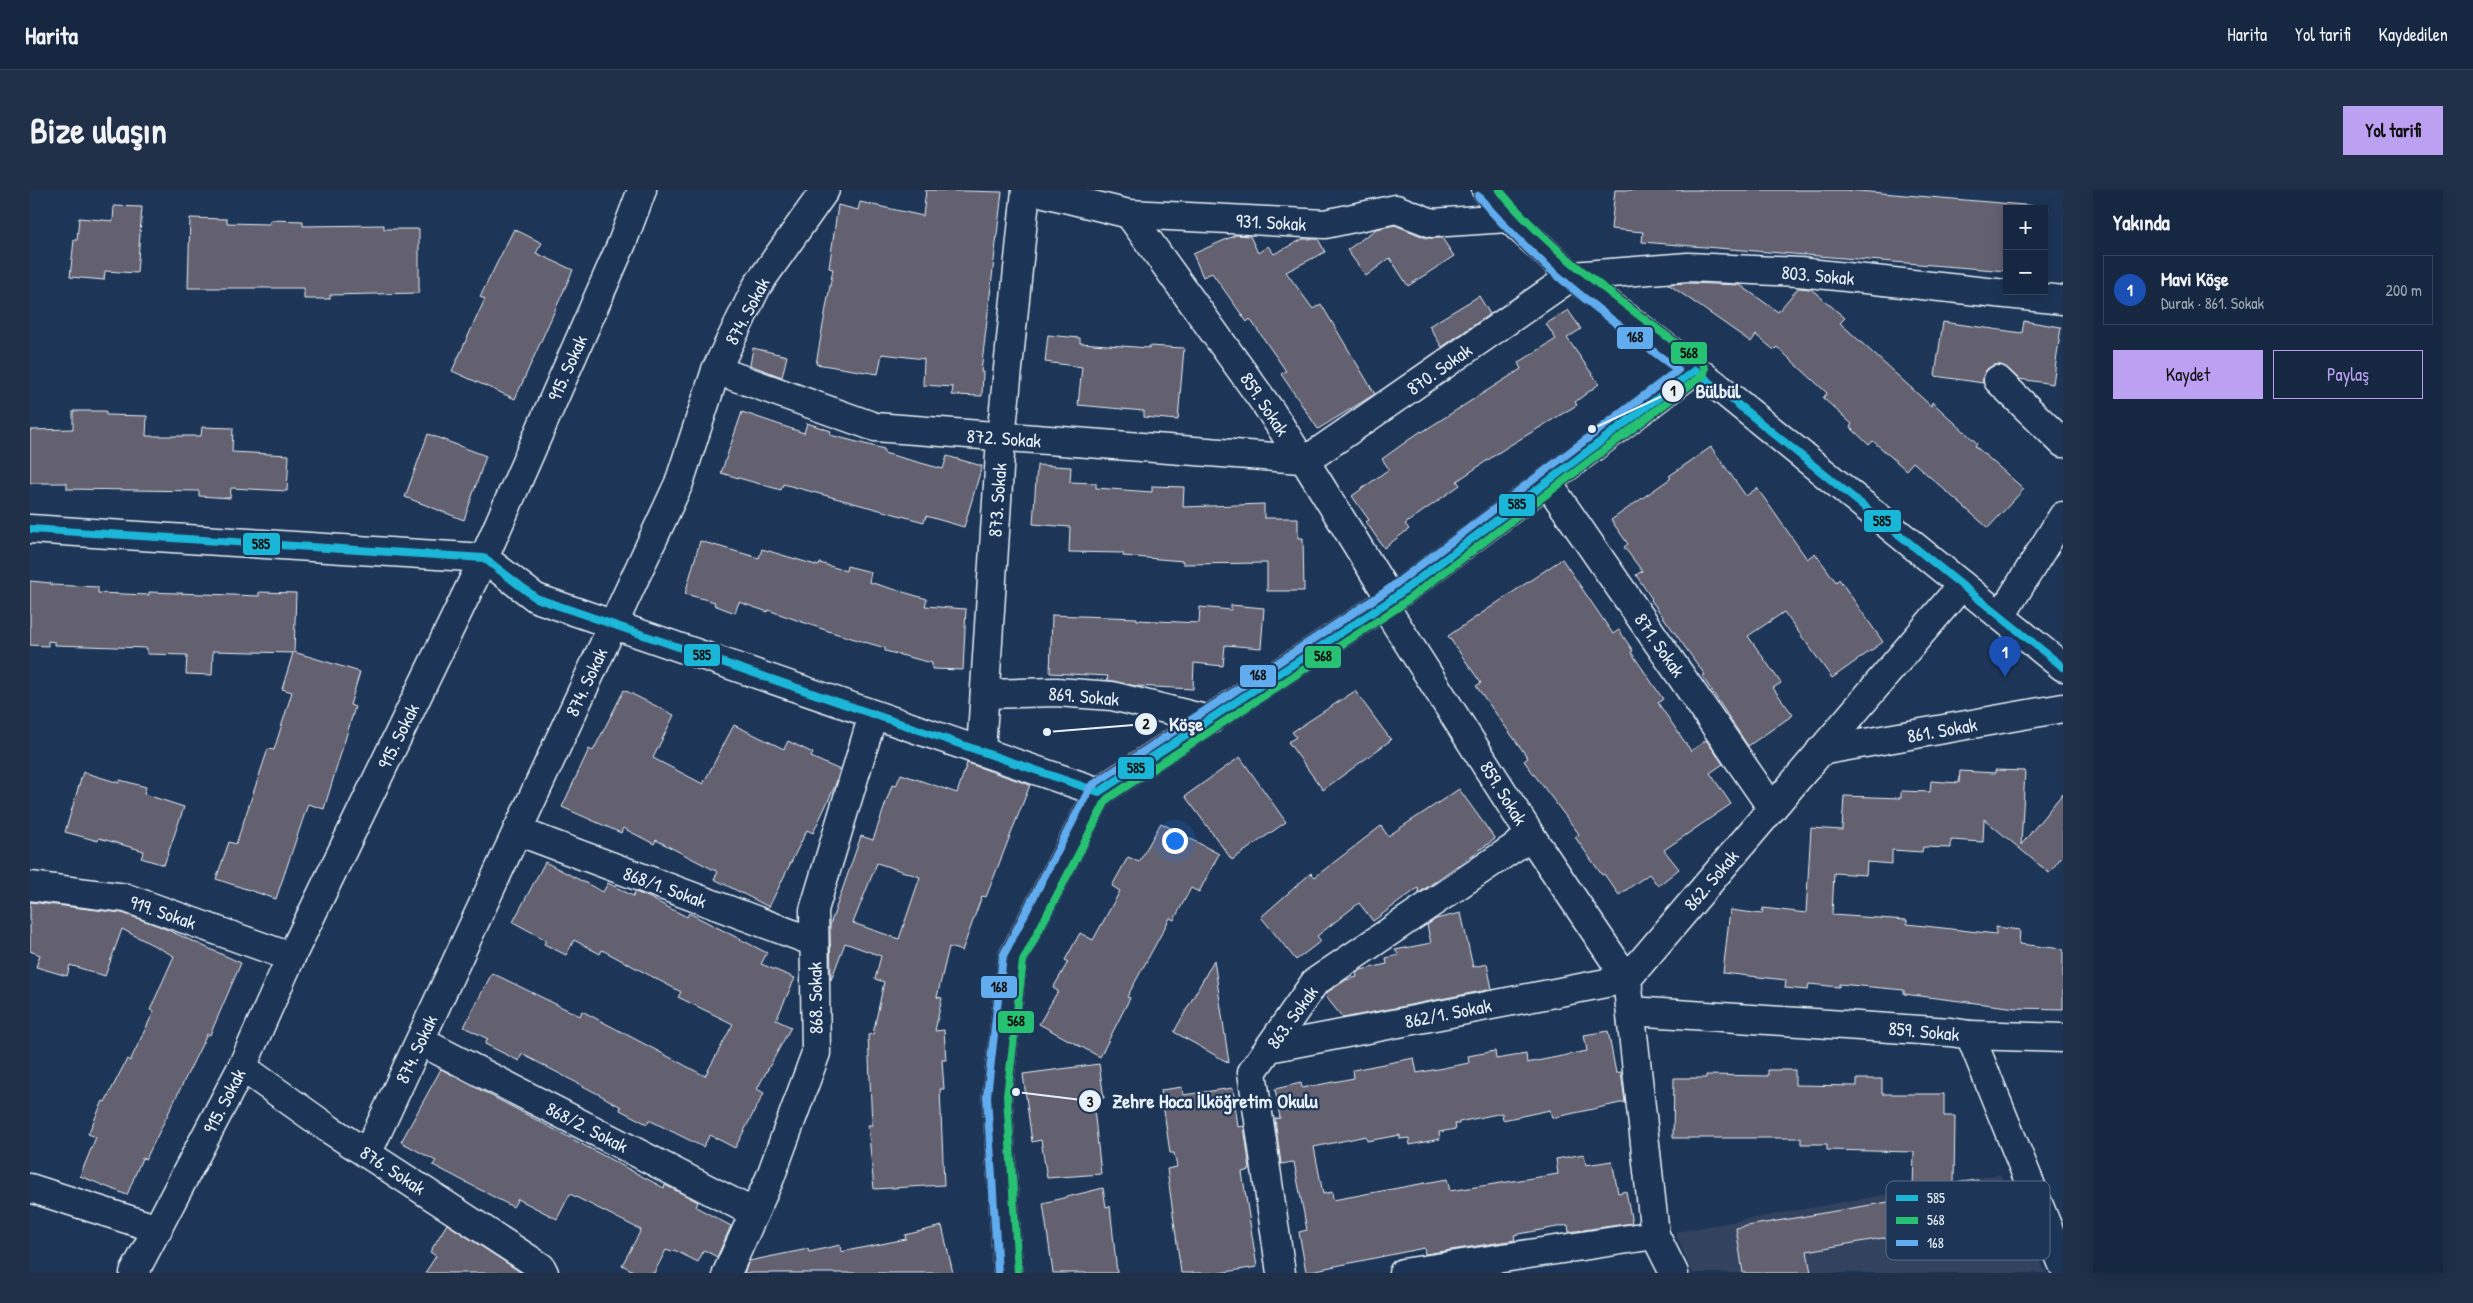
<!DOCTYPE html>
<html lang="tr">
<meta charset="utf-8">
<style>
:root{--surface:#162841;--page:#1f3048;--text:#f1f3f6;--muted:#9ea6b1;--line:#35445a;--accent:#bca0f2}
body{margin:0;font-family:"Patrick Hand",sans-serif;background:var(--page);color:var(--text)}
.controls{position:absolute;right:15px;top:15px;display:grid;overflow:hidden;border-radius:0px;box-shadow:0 2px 12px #0003}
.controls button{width:45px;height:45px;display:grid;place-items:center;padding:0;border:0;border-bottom:1px solid var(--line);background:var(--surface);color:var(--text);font:25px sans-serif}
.you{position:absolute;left:1144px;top:650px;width:18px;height:18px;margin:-12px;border:4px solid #fff;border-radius:50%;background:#1a73e8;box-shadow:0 0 0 8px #1a73e833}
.badge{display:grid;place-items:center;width:32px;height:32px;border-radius:50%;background:var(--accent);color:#fff;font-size:16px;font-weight:700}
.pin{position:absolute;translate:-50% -41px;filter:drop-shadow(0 1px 2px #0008)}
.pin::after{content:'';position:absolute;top:26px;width:18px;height:15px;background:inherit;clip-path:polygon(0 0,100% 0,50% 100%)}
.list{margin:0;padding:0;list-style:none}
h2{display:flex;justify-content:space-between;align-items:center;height:65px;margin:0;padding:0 20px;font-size:21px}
h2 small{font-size:16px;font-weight:400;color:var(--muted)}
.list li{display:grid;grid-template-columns:32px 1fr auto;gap:15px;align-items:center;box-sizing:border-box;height:70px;margin:0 10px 10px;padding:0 10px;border:1px solid var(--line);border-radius:0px}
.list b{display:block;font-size:19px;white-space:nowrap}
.list p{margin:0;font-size:16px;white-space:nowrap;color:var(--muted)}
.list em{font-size:16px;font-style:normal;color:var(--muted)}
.actions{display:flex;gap:10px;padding:15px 20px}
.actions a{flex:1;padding:11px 0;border:1px solid var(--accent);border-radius:0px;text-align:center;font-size:18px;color:var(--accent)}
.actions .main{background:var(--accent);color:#111}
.map{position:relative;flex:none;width:2033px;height:1083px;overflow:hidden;border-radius:0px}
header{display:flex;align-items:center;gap:30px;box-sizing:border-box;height:70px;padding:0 25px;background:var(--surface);border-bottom:1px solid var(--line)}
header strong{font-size:24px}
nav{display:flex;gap:28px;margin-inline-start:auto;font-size:18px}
.intro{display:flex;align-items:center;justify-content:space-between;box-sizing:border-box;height:120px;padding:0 30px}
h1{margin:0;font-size:35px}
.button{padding:12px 22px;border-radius:0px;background:var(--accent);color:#111;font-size:18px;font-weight:700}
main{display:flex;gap:30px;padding:0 30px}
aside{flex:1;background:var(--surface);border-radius:0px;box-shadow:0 2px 12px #0003}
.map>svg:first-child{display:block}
.built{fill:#32425e}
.building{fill:#64606f;stroke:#e8f1f8;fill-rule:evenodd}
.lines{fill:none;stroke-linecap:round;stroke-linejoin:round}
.minor-casing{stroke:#e8f1f8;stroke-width:31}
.major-casing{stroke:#e8f1f8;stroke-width:31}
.minor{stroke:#1d3557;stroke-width:28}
.major{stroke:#1d3557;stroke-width:28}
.bus-1-casing{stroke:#1d3557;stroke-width:11}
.bus-2-casing{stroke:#1d3557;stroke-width:11}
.bus-3-casing{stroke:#1d3557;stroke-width:11}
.bus-1{stroke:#1ab6d8;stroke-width:8}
.bus-2{stroke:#26c172;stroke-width:8}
.bus-3{stroke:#60acee;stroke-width:8}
.labels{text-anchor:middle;stroke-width:4.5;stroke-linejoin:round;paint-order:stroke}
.street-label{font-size:19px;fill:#e8f1f8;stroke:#1d3557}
.key{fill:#1d3557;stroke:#5a6d87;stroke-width:1}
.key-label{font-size:14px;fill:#e8f1f8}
.leader{fill:none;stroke:#e8f1f8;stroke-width:2}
.callout-dot{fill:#e8f1f8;stroke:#1d3557;stroke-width:2}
.mark-label{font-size:15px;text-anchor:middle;font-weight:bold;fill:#111}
.callout-label{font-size:20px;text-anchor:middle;font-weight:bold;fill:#e8f1f8;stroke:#1d3557;stroke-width:4.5;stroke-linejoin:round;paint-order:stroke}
.line-badge{stroke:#1d3557;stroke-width:2}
.pale-badge-label{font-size:14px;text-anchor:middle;font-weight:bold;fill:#111}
</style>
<header>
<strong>Harita</strong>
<nav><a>Harita</a><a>Yol tarifi</a><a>Kaydedilen</a></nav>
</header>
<div class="intro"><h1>Bize ulaşın</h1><a class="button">Yol tarifi</a></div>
<main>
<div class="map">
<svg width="2033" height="1083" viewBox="0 0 2033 1083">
<rect width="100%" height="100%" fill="#1d3557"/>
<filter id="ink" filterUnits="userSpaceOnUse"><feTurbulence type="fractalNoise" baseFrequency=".02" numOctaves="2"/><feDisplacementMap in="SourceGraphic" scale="10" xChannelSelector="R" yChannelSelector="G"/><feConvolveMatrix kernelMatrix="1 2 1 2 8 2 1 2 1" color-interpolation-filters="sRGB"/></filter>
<g filter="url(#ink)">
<polygon class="built" points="1970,984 2016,1083 1662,1083 1645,1042"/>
<g class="building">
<polygon points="896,0 972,2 951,182 953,182 952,206 922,205 923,197 893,195 894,169 852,164 848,184 786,174 803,79 799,78 808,15 828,20 830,12 893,26"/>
<polygon points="1585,0 1816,0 2018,17 2014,57 2014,19 1977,19 1977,81 1612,52 1613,42 1581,39"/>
<polygon points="84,16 112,17 107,83 75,81 74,90 40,87 44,50 47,50 49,28 83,31"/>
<polygon points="160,28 197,29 197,33 240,34 240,30 273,31 273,36 354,35 354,39 389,39 389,103 300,105 300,109 274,109 274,98 158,98"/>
<polygon points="1365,35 1396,48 1412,48 1424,66 1378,96 1360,68 1336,86 1317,60 1346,39"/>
<polygon points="484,39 512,53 506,63 543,80 485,209 422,181 455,109 450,107"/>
<polygon points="1206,45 1220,46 1228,63 1238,56 1244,64 1273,49 1288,49 1295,62 1256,82 1283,119 1291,114 1345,204 1288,239 1251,184 1256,181 1220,129 1217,132 1182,83 1173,87 1163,64"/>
<polygon points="1658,93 1710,95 1748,122 1768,98 1781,99 1815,128 1810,133 1901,216 1902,212 1947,253 1945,256 1994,299 1958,338 1883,272 1876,280 1843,251 1839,255 1820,237 1822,234 1793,208 1797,203 1747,157 1744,160 1726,145 1721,152 1638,94"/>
<polygon points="1449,106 1460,124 1412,157 1399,136"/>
<polygon points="1538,120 1551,139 1537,148 1569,194 1545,212 1547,215 1477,257 1427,291 1430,295 1375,334 1379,339 1354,358 1336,332 1339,330 1322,306 1359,279 1352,269 1391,241 1392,242 1491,179 1488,173 1526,149 1516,134"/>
<polygon points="1994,131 2031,137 2023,194 1989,189 1971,175 1963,175 1957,179 1953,186 1953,193 1905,186 1913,132 1992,143"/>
<polygon points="1018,145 1050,148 1050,153 1119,158 1119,156 1154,158 1148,230 1114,227 1114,221 1048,215 1052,177 1015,172"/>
<polygon points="723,158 757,166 752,187 720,175"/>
<polygon points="43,221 76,221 76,225 117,226 116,246 171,246 172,237 203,238 202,262 259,265 257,301 201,298 200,308 169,306 169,301 37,299 37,293 0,293 0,240 43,239"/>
<polygon points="712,222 774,243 777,233 801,241 800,245 854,259 854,263 913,279 917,266 952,276 934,337 896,326 894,332 753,294 751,300 691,283"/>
<polygon points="398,244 456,266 434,330 375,307"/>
<polygon points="1681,257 1716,306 1727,298 1777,369 1785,363 1806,392 1809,389 1853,452 1802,488 1754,422 1718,446 1751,493 1743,498 1763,525 1718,556 1672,486 1675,485 1621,410 1622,409 1606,385 1612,381 1594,357 1598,354 1581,330 1641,288 1639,286"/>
<polygon points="1007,275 1041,277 1040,292 1066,293 1066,298 1122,302 1122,296 1154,297 1153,317 1234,314 1234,328 1268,328 1268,348 1273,348 1274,401 1237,401 1237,373 1153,374 1153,371 1093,366 1093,363 1039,362 1040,337 1003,334"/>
<polygon points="670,351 729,368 732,359 789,376 790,373 816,381 817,376 841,382 839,392 897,409 895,416 936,419 933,480 902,479 902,473 855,461 855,458 801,442 738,420 738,422 709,412 705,423 684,415 685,412 655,404"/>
<polygon points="1532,369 1583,444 1589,440 1603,461 1601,462 1633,509 1628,513 1661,561 1676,550 1693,574 1680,583 1701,614 1634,660 1649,679 1628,696 1619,684 1589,705 1574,684 1572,685 1545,647 1549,644 1494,571 1498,568 1446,496 1451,493 1418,446"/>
<polygon points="0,391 21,393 21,395 68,397 68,403 119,405 119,402 229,406 229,402 266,403 264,462 330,482 320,515 325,517 294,619 278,614 246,709 186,689 199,652 206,654 238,559 244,560 262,502 252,499 263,463 183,461 182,485 156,484 157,465 117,464 117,458 25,455 25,452 18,451 18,456 0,455"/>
<polygon points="1201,415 1234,418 1231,458 1195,455 1193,476 1164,473 1163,499 1106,496 1077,490 1078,486 1020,483 1022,425 1107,428 1107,430 1169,433 1170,417 1201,420"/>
<polygon points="594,500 644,525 623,568 673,594 704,535 754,559 758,551 783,563 781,567 810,580 805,596 783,643 777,640 739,717 684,689 688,682 626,650 624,654 593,638 591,643 532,617 559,559 563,561"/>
<polygon points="1325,501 1361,550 1293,600 1258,552 1266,547 1262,542"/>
<polygon points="1210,567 1256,632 1202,670 1155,606"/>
<path d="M937 573 1000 595 956 707 952 706 932 761 919 757 907 807 912 808 905 841 914 840 916 870H912L914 899H910L914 995 844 999 838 935H842L838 845 843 844 854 792 845 789 851 766 815 753 801 790 800 735 831 646 843 650 862 595 866 596 871 584 927 603ZM847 673 890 687 869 749 823 733Z"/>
<polygon points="1965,580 1995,581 1991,655 2033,603 2033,665 2019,683 1954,629 1953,652 1921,650 1921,658 1893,657 1892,662 1862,660 1862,674 1837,672 1836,685 1804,683 1802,725 1877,730 1877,734 1966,744 1966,737 1990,740 1989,754 2033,759 2033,819 1986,818 1874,804 1874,800 1809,794 1809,797 1779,794 1778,800 1755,798 1756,790 1693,783 1700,720 1732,724 1733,718 1776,723 1781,638 1812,640 1814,606 1871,608 1871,601 1900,602 1901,591 1929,593 1930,581 1965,583"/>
<polygon points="53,582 89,593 90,590 116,597 114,604 154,617 134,675 111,668 114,661 69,648 68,651 35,642"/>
<polygon points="1429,599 1465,649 1389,703 1388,698 1343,731 1329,713 1287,746 1291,751 1266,770 1231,727 1281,683 1285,687 1351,636 1358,646"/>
<polygon points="1131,633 1189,664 1169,702 1161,698 1144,730 1140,728 1097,807 1100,808 1070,867 1009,834 1028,801 1023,798 1038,772 1035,770 1050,743 1063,750 1090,701 1082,696 1098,667 1109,672"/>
<polygon points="515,672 573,702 578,693 603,706 605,702 618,707 657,727 659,723 737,763 731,774 765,788 746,830 761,837 727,899 734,903 705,958 680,945 673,957 619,930 617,934 590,920 591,917 570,905 492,864 489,871 455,854 458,849 434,837 462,783 550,826 552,821 675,886 703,834 648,807 651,802 572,760 570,764 544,750 536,765 514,754 516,750 483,732"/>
<polygon points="0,712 92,723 129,736 211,773 180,845 177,844 116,969 112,968 97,1005 50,986 66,947 58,944 73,911 75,912 97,869 100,871 124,821 120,820 144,766 92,739 75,786 40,775 37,786 6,777 10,765 0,761"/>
<polygon points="1431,723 1443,777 1457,774 1462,799 1313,828 1297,808 1296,803 1316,790 1327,787 1326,783 1331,780 1357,774 1356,768 1369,765 1365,760 1401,753 1397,735 1406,729"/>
<polygon points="1184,770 1191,818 1199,873 1144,842"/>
<polygon points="1578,841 1586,883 1591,882 1595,912 1522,928 1520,920 1473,930 1472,923 1429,932 1429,934 1425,934 1426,939 1409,942 1410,949 1380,955 1379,948 1370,949 1370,945 1337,951 1336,946 1284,957 1293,1004 1302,1002 1303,1010 1417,989 1420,1001 1528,984 1526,969 1554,964 1556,975 1582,971 1588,1003 1596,1001 1602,1033 1539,1042 1538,1035 1484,1045 1485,1050 1395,1064 1394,1058 1276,1082 1269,1042 1277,1040 1264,972 1251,974 1245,929 1250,928 1245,899 1271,893 1272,898 1324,888 1323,880 1384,868 1387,883 1439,873 1438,866 1465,861 1466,869 1496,864 1497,873 1557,861 1554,845"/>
<polygon points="1069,874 1074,908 1063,909 1071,984 1017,988 1011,950 1002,952 993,884"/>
<polygon points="411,879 634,998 635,995 668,1012 666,1017 701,1036 687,1067 674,1060 668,1072 644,1060 642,1062 636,1060 624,1083 607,1083 592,1075 611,1040 540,1004 527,1029 488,1009 483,1017 403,975 406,971 371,952"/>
<polygon points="1738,880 1765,880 1765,895 1827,896 1827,889 1852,889 1852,904 1914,904 1914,926 1925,926 1924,993 1948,990 1955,1036 1871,1050 1870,1045 1777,1061 1781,1083 1713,1083 1706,1038 1864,1011 1863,1004 1883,1000 1884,962 1797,960 1797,954 1771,954 1771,948 1643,948 1644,888 1676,888 1676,885 1738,886"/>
<polygon points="1152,897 1153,905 1203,898 1208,937 1214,936 1220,980 1212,982 1227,1077 1189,1083 1151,1083 1137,979 1147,977 1144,963 1140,963 1131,900"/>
<polygon points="1073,998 1076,1017 1080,1016 1087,1083 1023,1083 1013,1013"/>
<polygon points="417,1034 492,1083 395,1083 406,1066 400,1062"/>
<polygon points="912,1036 923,1083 714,1083 719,1071 778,1059 779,1062 810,1055 811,1062 876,1049 875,1045"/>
</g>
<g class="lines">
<g class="minor-casing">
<g id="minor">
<polyline points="1002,0 1099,24 1295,34 1366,19 1402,33 1478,28"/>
<polyline points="1099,24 1242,223 1271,269 1275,271 1361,410"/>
<polyline points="686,180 845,237 1271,269"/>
<polyline points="1968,190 2033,253"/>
<polyline points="1275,271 1542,86 1658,77 1769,82 2033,110"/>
<polyline points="1517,292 1742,618"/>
<polyline points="1354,415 1501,646 1597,789"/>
<polyline points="1971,426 2033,326"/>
<polyline points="955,504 1026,502 1082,506 1180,530"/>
<polyline points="951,561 971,248 996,0"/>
<polyline points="1790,561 2033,518"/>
<polyline points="487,641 784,752"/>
<polyline points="0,696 96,708 261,767"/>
<polyline points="1601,821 1920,842 1940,845 2033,1075"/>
<polyline points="1940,845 2033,848"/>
<polyline points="390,851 724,1023"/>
<polyline points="1239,858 1597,789"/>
<polyline points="212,877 299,939 511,1077 514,1083"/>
<polyline points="337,964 649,293 686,180 727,96 795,0"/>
<polyline points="0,998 128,1039"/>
<polyline points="1625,1045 1644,1083"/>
<polyline points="104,1083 212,877 261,767 454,368 592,53 612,0"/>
<polyline points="697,1083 740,988 786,863 784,720 843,525"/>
<polyline points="1251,1083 1222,882 1285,792 1501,646"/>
<polyline points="1373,1083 1625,1045 1597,789 1932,395"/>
</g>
</g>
<g class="major-casing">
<g id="major">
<polyline points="1456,0 1478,28 1542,86 1687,196 2033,477"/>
<polyline points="0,339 454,368 506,408 1069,602"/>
<polyline points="978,1083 967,906 983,768 1069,602 1361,410 1665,180"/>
</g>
</g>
<use href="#minor" class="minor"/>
<use href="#major" class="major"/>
<g class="bus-1-casing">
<polyline id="bus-1" points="0,339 454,368 506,408 1069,602 1361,410 1665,180 2033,477"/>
</g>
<g class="bus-2-casing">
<path id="bus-2" d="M988 1082 977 906 993 771 1077 609 1367 418 1674 184 1675 179 1672 173C1601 118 1527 69 1469 0"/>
</g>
<g class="bus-3-casing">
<path id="bus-3" d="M968 1083 957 906 973 766 1061 596 1355 402 1648 180C1577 127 1506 75 1448 6"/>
</g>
<use href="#bus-1" class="bus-1"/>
<use href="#bus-2" class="bus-2"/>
<use href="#bus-3" class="bus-3"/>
</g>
</g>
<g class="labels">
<g class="street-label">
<text transform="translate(1241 32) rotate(3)" y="7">931. Sokak</text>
<text transform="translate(1788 85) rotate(5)" y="7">803. Sokak</text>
<text transform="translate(717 121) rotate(-62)" y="7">874. Sokak</text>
<text transform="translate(537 178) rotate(-66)" y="7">915. Sokak</text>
<text transform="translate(1409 179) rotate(-35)" y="7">870. Sokak</text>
<text transform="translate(1235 214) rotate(56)" y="7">859. Sokak</text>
<text transform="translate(974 248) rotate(4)" y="7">872. Sokak</text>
<text transform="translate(967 310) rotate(-86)" y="7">873. Sokak</text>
<text transform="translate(1630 455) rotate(55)" y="7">871. Sokak</text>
<text transform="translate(556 492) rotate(-65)" y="7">874. Sokak</text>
<text transform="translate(1054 506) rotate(5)" y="7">869. Sokak</text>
<text transform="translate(1912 540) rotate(-10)" y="7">861. Sokak</text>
<text transform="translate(368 546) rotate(-64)" y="7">915. Sokak</text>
<text transform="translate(1474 603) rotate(58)" y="7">859. Sokak</text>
<text transform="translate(1681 690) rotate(-50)" y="7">862. Sokak</text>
<text transform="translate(635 697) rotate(20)" y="7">868/1. Sokak</text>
<text transform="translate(133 722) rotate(19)" y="7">919. Sokak</text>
<text transform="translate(785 808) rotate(-91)" y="7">868. Sokak</text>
<text transform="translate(1418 823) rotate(-11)" y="7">862/1. Sokak</text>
<text transform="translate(1262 827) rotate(-54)" y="7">863. Sokak</text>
<text transform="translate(1894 841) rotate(5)" y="7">859. Sokak</text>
<text transform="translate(386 859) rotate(-65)" y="7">874. Sokak</text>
<text transform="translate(194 911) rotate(-63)" y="7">915. Sokak</text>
<text transform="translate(557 937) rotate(27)" y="7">868/2. Sokak</text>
<text transform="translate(363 980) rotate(33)" y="7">876. Sokak</text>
</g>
</g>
<rect x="1856" y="991" width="164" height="79" rx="8" class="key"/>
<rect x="1866" y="1005" width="22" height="6" fill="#1ab6d8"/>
<rect x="1866" y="1027" width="22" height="7" fill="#26c172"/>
<rect x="1866" y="1050" width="22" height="6" fill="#60acee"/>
<g class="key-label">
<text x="1897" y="1013">585</text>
<text x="1897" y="1035">568</text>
<text x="1897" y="1058">168</text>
</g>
<path class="leader" d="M1562 239L1643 201M1017 542L1116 534M986 902L1060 911"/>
<g class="callout-dot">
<circle cx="1562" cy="239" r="5"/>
<circle cx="1017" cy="542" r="5"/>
<circle cx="986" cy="902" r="5"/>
<circle cx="1643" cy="201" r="12"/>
<circle cx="1116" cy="534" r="12"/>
<circle cx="1060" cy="911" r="12"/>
</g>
<g class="mark-label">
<text x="1643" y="206">1</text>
<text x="1116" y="539">2</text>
<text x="1060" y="917">3</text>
</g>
<g class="callout-label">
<text x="1688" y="208">Bülbül</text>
<text x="1156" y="541">Köşe</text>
<text x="1185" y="918">Zehre Hoca İlköğretim Okulu</text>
</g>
<g class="line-badge">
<rect x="1586" y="136" width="38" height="24" rx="5" fill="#60acee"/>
<rect x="1640" y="151" width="38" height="24" rx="5" fill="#26c172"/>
<rect x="1468" y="303" width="38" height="24" rx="5" fill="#1ab6d8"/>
<rect x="1833" y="319" width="39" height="24" rx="5" fill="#1ab6d8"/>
<rect x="212" y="342" width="39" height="24" rx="5" fill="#1ab6d8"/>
<rect x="653" y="453" width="38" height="24" rx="5" fill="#1ab6d8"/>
<rect x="1274" y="455" width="38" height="24" rx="5" fill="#26c172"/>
<rect x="1209" y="474" width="38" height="24" rx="5" fill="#60acee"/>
<rect x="1087" y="566" width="38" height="24" rx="5" fill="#1ab6d8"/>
<rect x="950" y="785" width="38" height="24" rx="5" fill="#60acee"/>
<rect x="967" y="820" width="38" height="24" rx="5" fill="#26c172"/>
</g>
<g class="pale-badge-label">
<text x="1605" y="152">168</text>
<text x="1659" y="168">568</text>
<text x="1487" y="319">585</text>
<text x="1852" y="336">585</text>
<text x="231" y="359">585</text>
<text x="672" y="470">585</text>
<text x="1293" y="471">568</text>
<text x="1228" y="490">168</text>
<text x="1106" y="583">585</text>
<text x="969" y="802">168</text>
<text x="986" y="836">568</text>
</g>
</svg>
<div class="controls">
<button>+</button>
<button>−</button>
</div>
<div class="you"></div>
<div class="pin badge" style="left:1975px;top:487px;background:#1a4fb4">1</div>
</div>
<aside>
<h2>Yakında<small></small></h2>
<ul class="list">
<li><span class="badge" style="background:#1a4fb4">1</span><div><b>Mavi Köşe</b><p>Durak · 861. Sokak</p></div><em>200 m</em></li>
</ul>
<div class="actions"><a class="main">Kaydet</a><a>Paylaş</a></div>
</aside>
</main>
